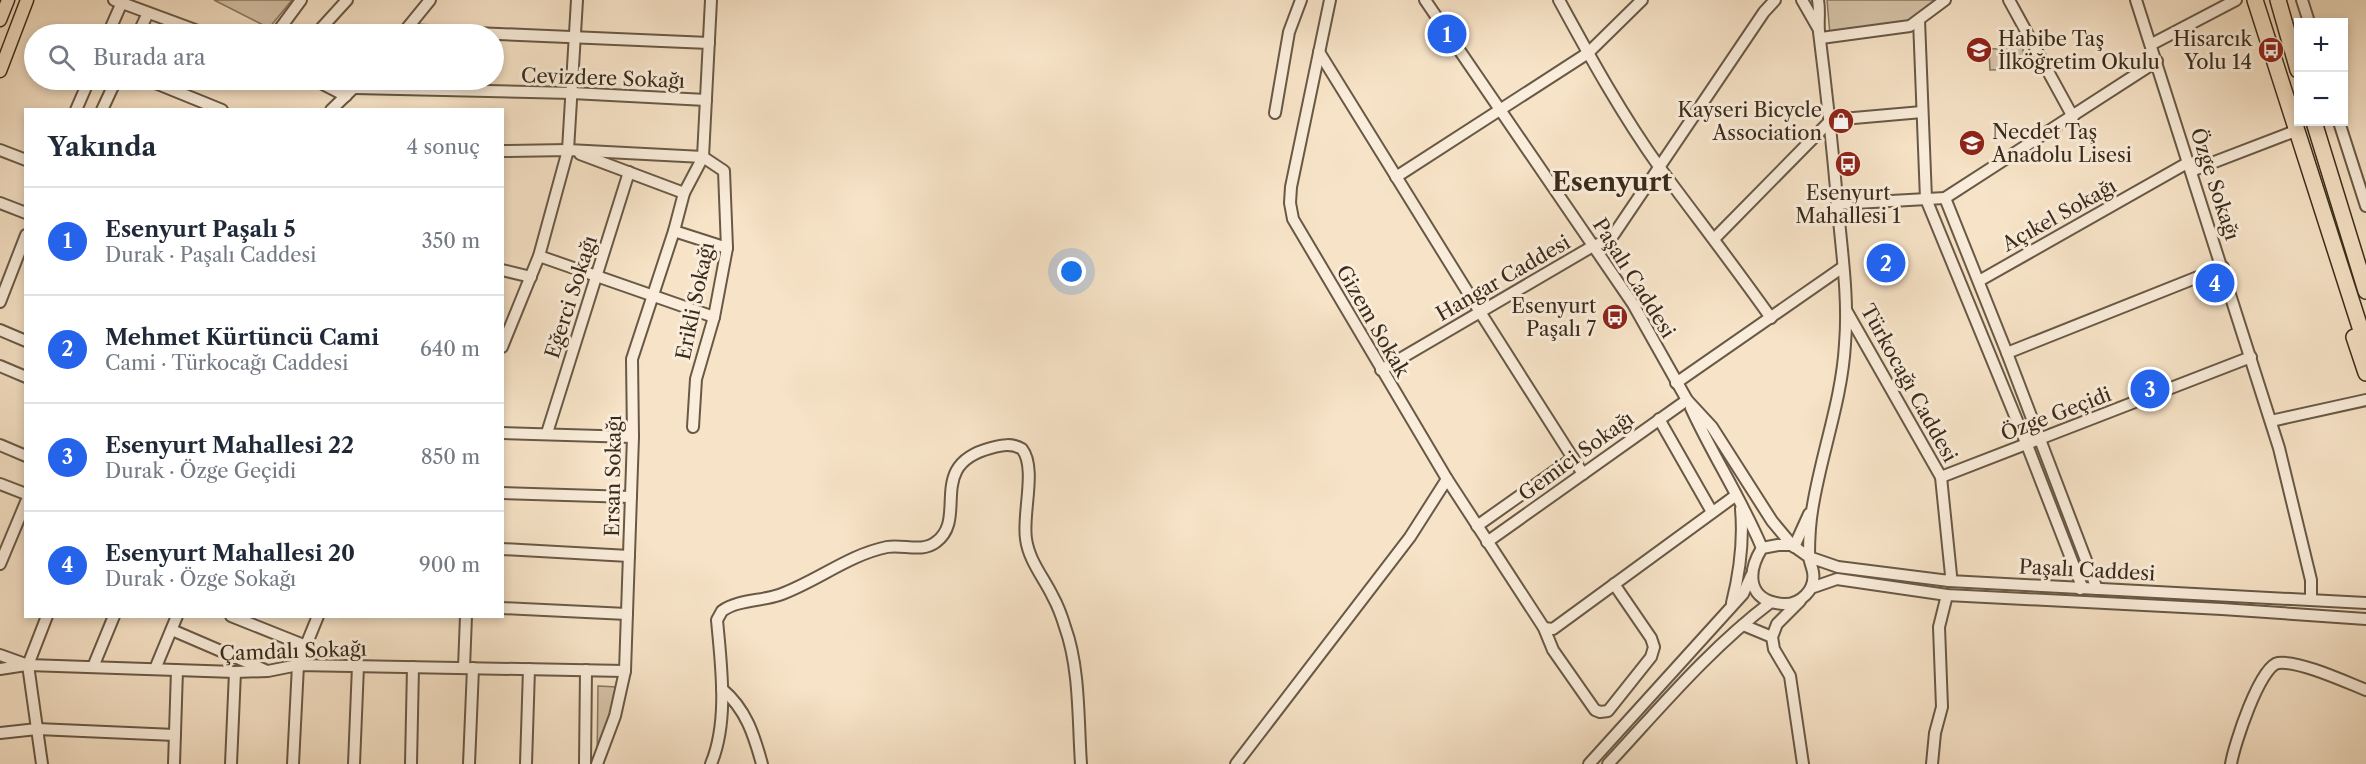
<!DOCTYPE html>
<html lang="tr">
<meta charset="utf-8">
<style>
:root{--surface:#fff;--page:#f2f2f3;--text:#1f2937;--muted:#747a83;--line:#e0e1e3;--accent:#2563eb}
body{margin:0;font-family:"Libre Caslon Text",serif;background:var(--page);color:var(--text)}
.controls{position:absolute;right:18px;top:18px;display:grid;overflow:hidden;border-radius:0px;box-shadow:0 3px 9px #0003}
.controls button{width:54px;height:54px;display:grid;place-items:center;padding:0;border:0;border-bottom:2px solid var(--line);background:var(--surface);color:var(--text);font:30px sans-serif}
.you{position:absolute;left:1072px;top:272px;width:21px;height:21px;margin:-15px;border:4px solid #fff;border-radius:50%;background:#1a73e8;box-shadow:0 0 0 9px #1a73e833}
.badge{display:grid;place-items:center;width:39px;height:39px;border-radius:50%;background:var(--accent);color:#fff;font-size:20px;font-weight:700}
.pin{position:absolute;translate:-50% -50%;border:3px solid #fff;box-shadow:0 2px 6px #0006}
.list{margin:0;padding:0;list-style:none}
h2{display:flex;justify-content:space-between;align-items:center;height:78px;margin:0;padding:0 24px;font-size:26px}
h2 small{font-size:20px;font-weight:400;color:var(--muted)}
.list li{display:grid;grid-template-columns:39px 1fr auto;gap:18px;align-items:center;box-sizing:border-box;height:108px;padding:0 24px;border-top:2px solid var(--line)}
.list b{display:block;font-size:22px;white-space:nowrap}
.list p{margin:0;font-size:20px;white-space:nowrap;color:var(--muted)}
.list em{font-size:20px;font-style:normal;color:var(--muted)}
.icon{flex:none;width:33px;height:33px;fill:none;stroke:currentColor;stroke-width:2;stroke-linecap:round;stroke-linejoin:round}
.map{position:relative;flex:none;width:2366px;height:764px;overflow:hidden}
.search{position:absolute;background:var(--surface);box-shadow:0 3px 9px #0003;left:24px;top:24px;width:480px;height:66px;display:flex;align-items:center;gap:15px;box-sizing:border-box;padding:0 21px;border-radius:33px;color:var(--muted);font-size:22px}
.panel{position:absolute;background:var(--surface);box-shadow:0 3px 9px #0003;left:24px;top:108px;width:480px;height:510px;border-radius:0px}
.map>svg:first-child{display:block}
.green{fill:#d7c4aa;stroke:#887862;stroke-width:1.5}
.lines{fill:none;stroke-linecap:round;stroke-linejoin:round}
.minor-casing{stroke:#685946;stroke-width:14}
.major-casing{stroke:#392b1b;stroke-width:15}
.highway-casing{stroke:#392b1b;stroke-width:18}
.minor{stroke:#faeddb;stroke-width:10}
.major{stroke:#f7e3c7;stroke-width:12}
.highway{stroke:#f7e3c7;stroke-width:15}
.labels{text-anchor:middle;stroke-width:6;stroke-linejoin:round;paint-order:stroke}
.poi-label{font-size:20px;fill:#392b1b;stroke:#faeddb;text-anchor:end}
.street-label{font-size:20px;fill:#392b1b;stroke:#faeddb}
.district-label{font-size:26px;font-weight:bold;fill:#392b1b;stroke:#faeddb}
</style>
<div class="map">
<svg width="2366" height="764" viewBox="0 0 2366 764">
<rect width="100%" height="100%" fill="#f7e3c7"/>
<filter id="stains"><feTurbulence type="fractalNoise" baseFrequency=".00333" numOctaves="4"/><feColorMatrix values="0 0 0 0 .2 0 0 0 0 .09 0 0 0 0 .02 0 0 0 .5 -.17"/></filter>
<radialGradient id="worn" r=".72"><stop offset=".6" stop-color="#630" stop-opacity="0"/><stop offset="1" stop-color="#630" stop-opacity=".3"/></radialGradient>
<g class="green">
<polygon points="214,0 292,0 269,28"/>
<polygon points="1827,0 1939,0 1909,23 1830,35"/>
<polygon points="2023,48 2024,69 1990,70 1989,49"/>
<polygon points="598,686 617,687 597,764"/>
</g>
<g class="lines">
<g class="minor-casing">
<g id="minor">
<polyline points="114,0 206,34"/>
<polyline points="1330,0 1291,187 1290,203 1293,219 1447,479 1544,628 1553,650 1595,710 1600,712 1608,711 1651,657 1654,647 1651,638 1614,584"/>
<polyline points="1425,0 1633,304 1687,400 1712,427 1772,521 1792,545"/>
<path d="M1559 0C1590 57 1622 115 1660 168 1697 218 1735 267 1771 318"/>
<polyline points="1802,0 1818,28"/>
<path d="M1818 0C1820 10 1818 21 1819 32 1826 87 1832 143 1837 199 1841 247 1849 296 1845 344 1842 399 1822 451 1813 505 1810 521 1809 539 1809 555 1809 561 1812 566 1813 572 1816 590 1800 605 1783 604 1748 601 1746 574 1762 548L1778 545H1792L1809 557 1838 567 1949 581 2366 603"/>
<polyline points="2009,0 2073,117"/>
<polyline points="2136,0 2279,448 2311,580 2311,600"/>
<polyline points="2302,0 2309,22"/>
<polyline points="1919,20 1926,199 2027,445 2081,584 2080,589"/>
<polyline points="406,30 709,43"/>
<polyline points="404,32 430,0"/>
<polyline points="108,34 123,0"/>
<polyline points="138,34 148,13"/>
<polyline points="276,34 301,0"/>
<polyline points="316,34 347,0"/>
<polyline points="1821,38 1910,26 1945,0"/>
<polyline points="2152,44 2236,0"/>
<polyline points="1319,52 1480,312 1583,474"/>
<polyline points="148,80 222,110"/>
<polyline points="315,80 346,96"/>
<polyline points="355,88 572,93 706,100"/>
<polyline points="76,110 89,80"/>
<polyline points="102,110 116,80"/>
<polyline points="331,110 362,80"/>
<polyline points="1275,113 1289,32 1301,0"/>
<polyline points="2339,122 2366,206"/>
<polyline points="0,150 26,160"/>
<polyline points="502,151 568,150 703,157 724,171 727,248 714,317 696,379 693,427"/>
<polyline points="580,154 684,193"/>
<polyline points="2191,171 2290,133"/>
<polyline points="1396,177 1588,53 1642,0"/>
<polyline points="1945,198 2007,353 2097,589"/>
<polyline points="0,203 26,213"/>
<polyline points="1837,204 1945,198 2157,61"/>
<polyline points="674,231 727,248"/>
<polyline points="1715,238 1831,120 1922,112"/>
<polyline points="539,256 714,317"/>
<polyline points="502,270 531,277"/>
<polyline points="1979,281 2189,162"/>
<polyline points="0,302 26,235"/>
<polyline points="1846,310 1941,477 1951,575 1949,581"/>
<polyline points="0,330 26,341"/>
<polyline points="502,347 539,256 568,150 577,0"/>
<polyline points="2007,353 2223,267"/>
<polyline points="0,366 26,377"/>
<polyline points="1381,370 1593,246 1610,240 1764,12 1775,0"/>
<polyline points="1676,383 1843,267"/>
<path d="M1691 408C1713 456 1742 500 1762 548"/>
<polyline points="1659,419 1712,512"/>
<polyline points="2271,421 2366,400"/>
<polyline points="502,433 633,437"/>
<polyline points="547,433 629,172"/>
<polyline points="0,445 26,456"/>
<polyline points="1941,477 2251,357"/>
<polyline points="0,484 26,494"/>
<polyline points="502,493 631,497"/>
<polyline points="1477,526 1573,458"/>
<polyline points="1487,542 1687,400"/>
<polyline points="1794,547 1809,514"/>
<polyline points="502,549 629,556"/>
<polyline points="0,564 26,502"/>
<polyline points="1811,588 1837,579 1947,595 2222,609 2366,619"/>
<polyline points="1800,601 1777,624 1772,637 1774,649 1790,676 1803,764"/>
<path d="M1732 603C1740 571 1744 542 1741 509"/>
<polyline points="502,608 627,614"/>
<polyline points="231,616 306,646"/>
<polyline points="1743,625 1772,637"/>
<polyline points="1544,628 1553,629 1735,496"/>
<polyline points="172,630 265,670"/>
<polyline points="0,655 28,665 235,672 268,671 298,665 625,671"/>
<polyline points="93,667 114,616"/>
<polyline points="464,668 466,616"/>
<polyline points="0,669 26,665"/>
<polyline points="155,669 177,616"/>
<path d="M722 689C746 709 754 735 762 764"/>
<polyline points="0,733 37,729 175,735"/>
<polyline points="42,764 28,665 47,616"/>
<polyline points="174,764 177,670"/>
<polyline points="231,764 235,672"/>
<polyline points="293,764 298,665 318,616"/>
<polyline points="354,764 358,666"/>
<polyline points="411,764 413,667"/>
<polyline points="469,764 473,668"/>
<polyline points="526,764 529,669"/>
<polyline points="585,764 586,670"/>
<polyline points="597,764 615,716 625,671 633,437 632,359 674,231 684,193 703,157 711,0"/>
<path d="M711 764C729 721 721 665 717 620L722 611C737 600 761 601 779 595 816 582 848 555 887 547 903 544 922 553 936 542 969 518 925 465 991 448 1002 445 1012 443 1022 449 1037 468 1022 514 1026 539 1029 561 1044 578 1053 597 1058 606 1062 617 1065 627 1080 668 1078 721 1081 764"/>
<polyline points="1236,764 1410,537 1447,479"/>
<polyline points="1589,764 1743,594 1751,576"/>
<path d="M1608 764C1660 708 1710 648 1771 602"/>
<polyline points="1932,764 1935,733 1942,707 1939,627 1947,595"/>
<path d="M2231 764C2234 745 2260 666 2278 663 2298 660 2346 682 2366 690"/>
</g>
</g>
<g class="major-casing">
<g id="major">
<polyline points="0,20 8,0"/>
<polyline points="0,71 27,0"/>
</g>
</g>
<g class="highway-casing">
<g id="highway">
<polyline points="2255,0 2366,346"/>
<polyline points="2278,0 2298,70"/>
<polyline points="2314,122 2366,291"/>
<polyline points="2354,337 2366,373"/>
</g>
</g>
<use href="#minor" class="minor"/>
<use href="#major" class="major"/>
<use href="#highway" class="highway"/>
</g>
<defs>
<g id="school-disc" transform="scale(1.35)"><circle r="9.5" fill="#8f2418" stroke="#faeddb"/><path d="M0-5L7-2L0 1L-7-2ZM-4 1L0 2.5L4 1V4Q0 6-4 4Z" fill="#fff"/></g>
<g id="bus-disc" transform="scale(1.35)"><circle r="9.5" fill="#8f2418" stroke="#faeddb"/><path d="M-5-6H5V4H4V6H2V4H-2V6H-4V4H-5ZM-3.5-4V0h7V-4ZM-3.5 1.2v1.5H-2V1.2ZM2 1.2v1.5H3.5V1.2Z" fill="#fff"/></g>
<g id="shop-disc" transform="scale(1.35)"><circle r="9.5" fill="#8f2418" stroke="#faeddb"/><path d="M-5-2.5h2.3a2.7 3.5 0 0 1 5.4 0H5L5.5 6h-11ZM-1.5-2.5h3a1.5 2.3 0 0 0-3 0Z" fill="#fff"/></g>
</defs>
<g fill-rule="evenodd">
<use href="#school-disc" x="1979" y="50"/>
<use href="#bus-disc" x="2271" y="50"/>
<use href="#shop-disc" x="1841" y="121"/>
<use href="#school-disc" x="1972" y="143"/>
<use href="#bus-disc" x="1848" y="164"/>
<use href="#bus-disc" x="1615" y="317"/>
</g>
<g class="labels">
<g class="poi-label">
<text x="1998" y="46" text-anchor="start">Habibe Taş<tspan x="1998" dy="23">İlköğretim Okulu</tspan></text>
<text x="2252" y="46">Hisarcık<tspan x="2252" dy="23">Yolu 14</tspan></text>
<text x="1822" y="117">Kayseri Bicycle<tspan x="1822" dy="23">Association</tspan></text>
<text x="1992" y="139" text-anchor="start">Necdet Taş<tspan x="1992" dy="23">Anadolu Lisesi</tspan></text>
<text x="1848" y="200" text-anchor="middle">Esenyurt<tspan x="1848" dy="23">Mahallesi 1</tspan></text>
<text x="1596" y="313">Esenyurt<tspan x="1596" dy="23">Paşalı 7</tspan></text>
</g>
<g class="street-label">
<text transform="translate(603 78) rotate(2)" y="7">Cevizdere Sokağı</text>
<text transform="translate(2215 184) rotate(72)" y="7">Özge Sokağı</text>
<text transform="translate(2059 215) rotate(-29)" y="7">Açıkel Sokağı</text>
<text transform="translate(1503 278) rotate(-30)" y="7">Hangar Caddesi</text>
<text transform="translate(1634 278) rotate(58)" y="7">Paşalı Caddesi</text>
<text transform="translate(571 297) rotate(-72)" y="7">Eğerci Sokağı</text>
<text transform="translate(695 301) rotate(-78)" y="7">Erikli Sokağı</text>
<text transform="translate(1373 321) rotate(60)" y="7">Gizem Sokak</text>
<text transform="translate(1909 383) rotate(61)" y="7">Türkocağı Caddesi</text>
<text transform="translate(2056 414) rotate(-21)" y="7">Özge Geçidi</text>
<text transform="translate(1576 456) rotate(-36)" y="7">Gemici Sokağı</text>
<text transform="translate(613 476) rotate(-89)" y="7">Ersan Sokağı</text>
<text transform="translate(2087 570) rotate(3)" y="7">Paşalı Caddesi</text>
<text transform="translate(293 651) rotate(-2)" y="7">Çamdalı Sokağı</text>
</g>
<g class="district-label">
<text x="1612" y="191">Esenyurt</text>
</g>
</g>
<rect width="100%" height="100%" filter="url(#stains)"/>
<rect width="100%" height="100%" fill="url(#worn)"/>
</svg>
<div class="controls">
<button>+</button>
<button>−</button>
</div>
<div class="you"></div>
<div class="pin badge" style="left:1447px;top:34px">1</div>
<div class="pin badge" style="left:1886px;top:263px">2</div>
<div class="pin badge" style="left:2150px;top:389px">3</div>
<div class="pin badge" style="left:2215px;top:283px">4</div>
<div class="search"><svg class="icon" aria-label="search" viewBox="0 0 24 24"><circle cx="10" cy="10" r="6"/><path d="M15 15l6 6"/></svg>Burada ara</div>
<section class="panel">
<h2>Yakında<small>4 sonuç</small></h2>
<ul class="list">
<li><span class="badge">1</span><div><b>Esenyurt Paşalı 5</b><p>Durak · Paşalı Caddesi</p></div><em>350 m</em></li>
<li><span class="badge">2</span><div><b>Mehmet Kürtüncü Cami</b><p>Cami · Türkocağı Caddesi</p></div><em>640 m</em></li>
<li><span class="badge">3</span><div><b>Esenyurt Mahallesi 22</b><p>Durak · Özge Geçidi</p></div><em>850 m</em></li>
<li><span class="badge">4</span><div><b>Esenyurt Mahallesi 20</b><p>Durak · Özge Sokağı</p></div><em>900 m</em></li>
</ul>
</section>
</div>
